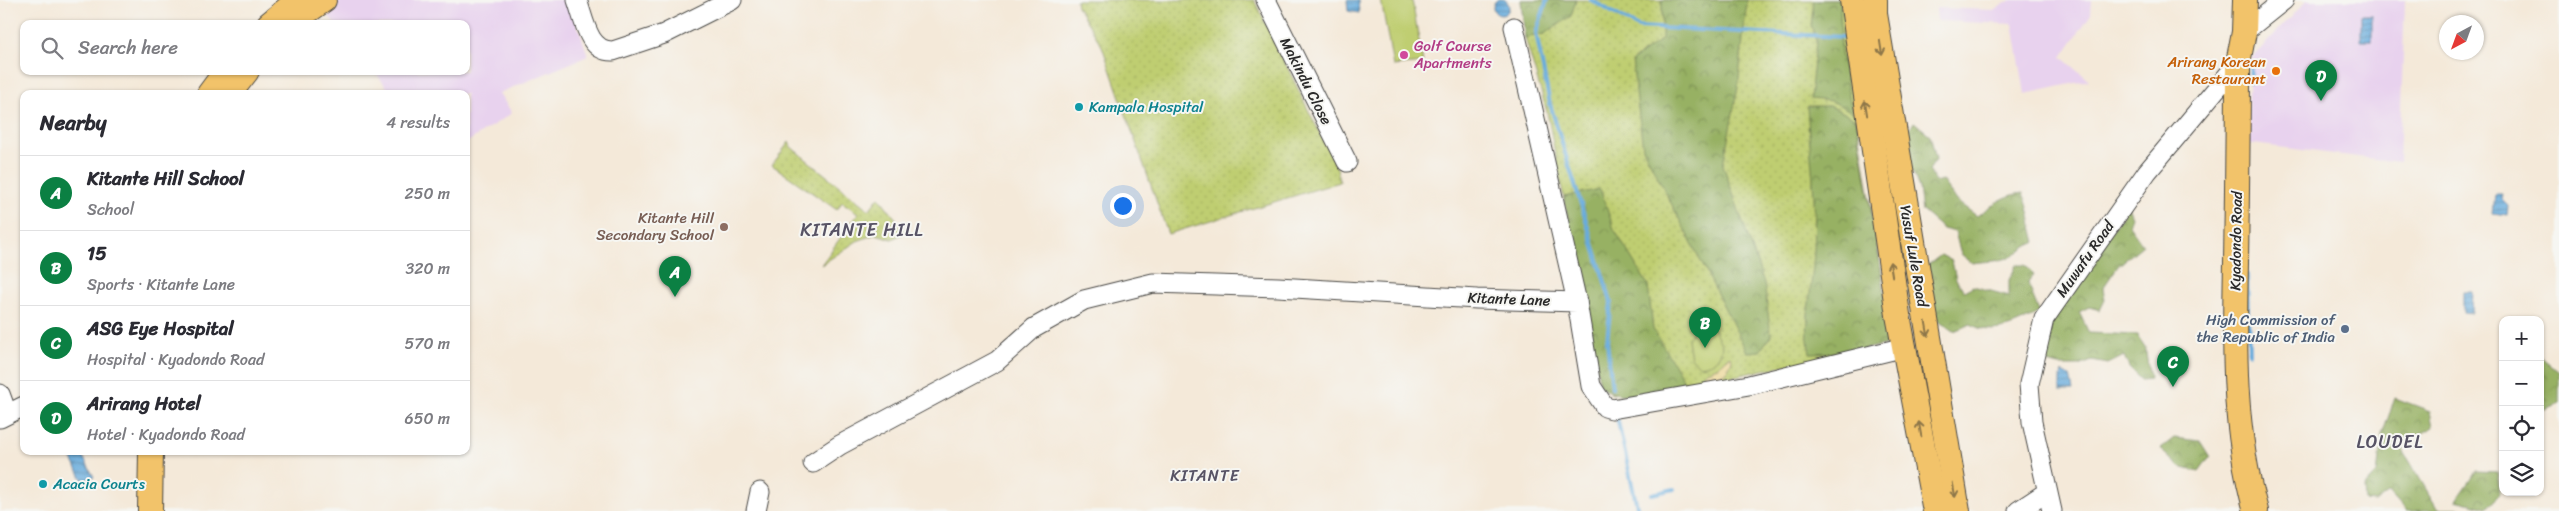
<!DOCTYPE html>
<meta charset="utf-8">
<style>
:root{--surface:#fff;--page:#f2f2f3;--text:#2b2b33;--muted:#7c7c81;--line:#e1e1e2;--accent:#0b8043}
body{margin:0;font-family:Sriracha,sans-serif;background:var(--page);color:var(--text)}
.controls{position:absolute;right:15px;bottom:15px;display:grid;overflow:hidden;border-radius:10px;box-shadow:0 1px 4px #0004}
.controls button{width:45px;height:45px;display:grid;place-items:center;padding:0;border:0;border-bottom:1px solid var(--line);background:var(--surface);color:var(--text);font:25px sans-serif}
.compass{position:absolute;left:2439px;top:15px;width:45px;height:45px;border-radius:50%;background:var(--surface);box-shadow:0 1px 4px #0004;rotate:221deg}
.you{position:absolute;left:1122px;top:205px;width:18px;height:18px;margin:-12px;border:4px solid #fff;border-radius:50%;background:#1a73e8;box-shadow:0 0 0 8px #1a73e833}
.badge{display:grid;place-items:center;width:32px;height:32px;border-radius:50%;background:var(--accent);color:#fff;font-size:16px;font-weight:700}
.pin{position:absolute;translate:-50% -41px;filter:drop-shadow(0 1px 2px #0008)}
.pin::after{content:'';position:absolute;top:26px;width:18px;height:15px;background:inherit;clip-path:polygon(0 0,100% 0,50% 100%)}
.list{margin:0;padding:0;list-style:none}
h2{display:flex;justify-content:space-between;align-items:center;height:65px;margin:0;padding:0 20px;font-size:21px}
h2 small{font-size:16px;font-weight:400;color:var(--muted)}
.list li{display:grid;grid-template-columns:32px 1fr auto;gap:15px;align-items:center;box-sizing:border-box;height:75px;padding:0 20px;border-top:1px solid var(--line)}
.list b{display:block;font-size:19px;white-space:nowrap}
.list p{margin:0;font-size:16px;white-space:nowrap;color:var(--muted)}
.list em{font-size:16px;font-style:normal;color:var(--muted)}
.icon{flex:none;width:28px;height:28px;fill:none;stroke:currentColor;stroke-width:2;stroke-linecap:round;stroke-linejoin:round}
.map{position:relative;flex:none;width:2559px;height:511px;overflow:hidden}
.search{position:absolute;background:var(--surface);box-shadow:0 1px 4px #0004;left:20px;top:20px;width:450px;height:55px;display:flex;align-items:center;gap:12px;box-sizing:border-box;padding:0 18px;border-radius:10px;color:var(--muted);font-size:19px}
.panel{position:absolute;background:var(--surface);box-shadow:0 1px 4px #0004;left:20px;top:90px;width:450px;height:365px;border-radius:10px}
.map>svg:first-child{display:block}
.built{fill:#e8d2ee}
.grass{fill:url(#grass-dots);stroke:#757c4e}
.forest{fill:url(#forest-crowns);stroke:#616e47}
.sand{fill:url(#sand-dots);stroke:#8c8264}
.pitch{fill:#bfce71;stroke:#757c4e}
.water{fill:url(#water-rules);stroke:#4a6c84}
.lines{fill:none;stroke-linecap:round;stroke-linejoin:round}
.stream{stroke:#68acdd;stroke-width:4}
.minor-casing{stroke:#494845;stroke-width:21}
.major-casing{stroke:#494845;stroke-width:26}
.minor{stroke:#fff;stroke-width:19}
.major{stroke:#f2c36a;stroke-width:24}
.oneway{stroke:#8e774a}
.hotel-dot{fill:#d1479c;stroke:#f6f6f2;stroke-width:2}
.food-dot{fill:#e8710a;stroke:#f6f6f2;stroke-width:2}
.culture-dot{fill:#0f9aa8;stroke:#f6f6f2;stroke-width:2}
.education-dot{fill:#8d6e63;stroke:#f6f6f2;stroke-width:2}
.service-dot{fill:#5c6f8a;stroke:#f6f6f2;stroke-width:2}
.labels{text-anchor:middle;stroke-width:4;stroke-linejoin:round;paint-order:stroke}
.hotel-label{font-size:15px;fill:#b23c85;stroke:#f6f6f2;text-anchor:start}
.food-label{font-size:15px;fill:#c56008;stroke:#f6f6f2;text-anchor:end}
.street-label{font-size:15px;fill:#2b2b2b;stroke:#f6f6f2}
.culture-label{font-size:15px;fill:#0d838f;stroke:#f6f6f2;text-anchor:start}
.education-label{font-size:15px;fill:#785e54;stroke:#f6f6f2;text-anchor:end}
.service-label{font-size:15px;fill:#4e5e75;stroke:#f6f6f2;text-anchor:end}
.neighbourhood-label{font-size:16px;letter-spacing:1px;fill:#575365;stroke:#f6f6f2}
.quarter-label{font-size:18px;letter-spacing:1px;fill:#575365;stroke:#f6f6f2}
</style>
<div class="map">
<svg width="2559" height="511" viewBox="0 0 2559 511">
<defs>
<pattern id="grass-dots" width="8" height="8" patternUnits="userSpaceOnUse" patternTransform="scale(1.25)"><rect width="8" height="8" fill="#bfce71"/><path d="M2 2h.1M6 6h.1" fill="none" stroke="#a4b162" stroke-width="1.8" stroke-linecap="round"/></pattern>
<pattern id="forest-crowns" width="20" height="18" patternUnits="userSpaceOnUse" patternTransform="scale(1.25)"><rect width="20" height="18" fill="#97b163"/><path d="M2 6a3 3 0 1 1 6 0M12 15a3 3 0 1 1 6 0" fill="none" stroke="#7b9052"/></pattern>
<pattern id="sand-dots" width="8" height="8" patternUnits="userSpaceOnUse" patternTransform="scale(1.25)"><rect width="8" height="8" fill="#eeda9e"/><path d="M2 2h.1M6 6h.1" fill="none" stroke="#cb8" stroke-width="1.8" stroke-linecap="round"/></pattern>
<pattern id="water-rules" width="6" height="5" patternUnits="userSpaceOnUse" patternTransform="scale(1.25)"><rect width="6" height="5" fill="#68acdd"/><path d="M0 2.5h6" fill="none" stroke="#568cb3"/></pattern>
</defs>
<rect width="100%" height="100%" fill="#f6f6f2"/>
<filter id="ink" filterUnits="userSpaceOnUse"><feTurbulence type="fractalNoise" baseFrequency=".02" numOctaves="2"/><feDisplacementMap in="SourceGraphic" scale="10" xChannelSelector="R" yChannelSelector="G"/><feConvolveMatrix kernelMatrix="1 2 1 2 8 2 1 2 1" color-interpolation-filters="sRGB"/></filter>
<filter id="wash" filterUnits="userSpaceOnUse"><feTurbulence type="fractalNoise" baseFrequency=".0096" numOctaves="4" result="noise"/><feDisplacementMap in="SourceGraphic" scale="20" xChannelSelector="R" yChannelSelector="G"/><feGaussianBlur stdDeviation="1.12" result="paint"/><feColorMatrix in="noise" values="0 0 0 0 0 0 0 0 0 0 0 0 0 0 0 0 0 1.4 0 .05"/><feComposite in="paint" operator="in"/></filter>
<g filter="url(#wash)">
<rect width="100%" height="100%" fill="#f4e9d9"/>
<g class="built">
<polygon points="342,0 569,0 588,56 499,93 512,113 466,143 466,94 392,94 374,71 466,71 466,24 335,24 324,10"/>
<polygon points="2011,0 2092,0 2091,14 2062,57 2089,80 2025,94 2013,24 1937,21 1936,8 1994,10"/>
<polygon points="2307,0 2405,0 2399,162 2245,143 2252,58"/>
</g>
<g class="grass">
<polygon points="1076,0 1254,0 1337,168 1340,182 1168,234 1102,46 1077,6"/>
<polygon points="1521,0 1843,0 1847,55 1893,343 1687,386 1611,394 1594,354 1547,112 1525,38"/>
<polygon points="789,142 791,147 869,210 879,197 906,232 892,239 876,234 857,241 821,265 858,213 842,202 837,210 772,165"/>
</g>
<g class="forest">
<polygon points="1521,0 1576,0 1571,16 1544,34 1525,38"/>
<polygon points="1662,0 1747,0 1738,87 1723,165 1764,283 1771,335 1760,351 1747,352 1643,148 1632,61 1662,39"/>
<polygon points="1814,0 1840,0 1841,53 1852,112 1832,101 1810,99 1816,41 1811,25"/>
<path d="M1807 106H1830L1856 119 1893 343 1850 352 1810 353C1803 320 1813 285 1814 251 1817 202 1810 154 1807 106Z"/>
<path d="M1914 122 1930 135 1936 160 1929 170 1935 182 1942 180 1956 201 1977 216C1992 205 2004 195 2023 193 2030 209 2031 225 2036 242 2026 244 2021 251 2012 256 2001 262 1985 261 1972 263L1961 254 1955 232 1943 229 1922 211 1919 188 1907 157 1910 145 1908 132Z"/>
<path d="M1600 189 1614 229 1648 285 1653 329 1687 386C1660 391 1624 404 1600 386L1564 197Z"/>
<polygon points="2128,207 2132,217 2129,225 2143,245 2118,266 2103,288 2105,300 2100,310 2089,307 2079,312 2089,333 2137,335 2145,347 2150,379 2141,380 2129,368 2124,356 2108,364 2092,361 2078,366 2059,366 2047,363 2051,317"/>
<path d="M1941 255 1952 261 1956 279 1964 291 1973 286 2009 296V280L2016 265H2025L2034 274 2028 283 2039 312C2021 324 1991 338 1971 324L1954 331 1934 317 1928 265Z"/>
<polygon points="2540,356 2559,372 2559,403 2540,411"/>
<polygon points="2395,398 2430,411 2433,427 2411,439 2403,450 2437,508 2458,508 2466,511 2406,511 2389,492 2376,502 2365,501 2364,487 2377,473 2382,435"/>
<polygon points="2174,438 2200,441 2210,457 2199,472 2179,467 2160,449"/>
<polygon points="2476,471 2497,472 2500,492 2487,508 2456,500"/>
</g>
<path class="sand" d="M1730 356 1732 359C1728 375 1721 377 1706 380L1702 377 1705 372 1717 367Z"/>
<g class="pitch">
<polygon points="1381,0 1412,0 1423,63 1393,66"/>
<path d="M1705 325 1714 329 1722 346C1720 359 1714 364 1700 366L1691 358 1688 339 1695 329Z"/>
</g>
<g class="water">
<circle cx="1501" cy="7" r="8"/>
<polygon points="1347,0 1358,0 1359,13 1348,11"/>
<rect x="2361" y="15" width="11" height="25"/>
<polygon points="2495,194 2502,194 2501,199 2508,206 2507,215 2493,213"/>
<polygon points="2463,292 2473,292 2472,313 2463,312"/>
<polygon points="2063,372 2070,376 2073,391 2060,391 2060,378"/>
<polygon points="73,451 80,451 94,477 83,481 69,453"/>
</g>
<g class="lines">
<g class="stream">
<polyline points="1547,0 1536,33 1550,104 1611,302 1607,341 1612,388"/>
<polyline points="1591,0 1638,27 1844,37"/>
<polyline points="2250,83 2251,63"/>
<polyline points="2247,275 2249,353"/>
<polyline points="1616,413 1638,511"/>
<polyline points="1652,494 1674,489"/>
</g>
</g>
</g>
<g filter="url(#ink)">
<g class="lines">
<g class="minor-casing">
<g id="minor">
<path d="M577 0C584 19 588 52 613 51L664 34 732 0"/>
<polyline points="1266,0 1347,162"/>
<polyline points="1514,27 1577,302"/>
<polyline points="2244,32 2284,0"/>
<polyline points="0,394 7,413"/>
<polyline points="0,418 24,406"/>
<polyline points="813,463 840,445 997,361 1034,328 1084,300 1153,283 1278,287 1477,299 1577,302 1591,386 1605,407 1612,409 1749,385 1905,347"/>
<polyline points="756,511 760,492"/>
<polyline points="2018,511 2047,492"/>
<polyline points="2052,511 2032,422 2029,384 2044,319 2147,172 2238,63"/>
</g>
</g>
<g class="major-casing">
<g id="major">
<polyline points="1852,0 1898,315 1935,511"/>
<polyline points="1875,0 1875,14 1958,511"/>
<path d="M2245 0 2244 32 2238 63C2238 130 2237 196 2236 263 2234 348 2233 429 2256 511"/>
<polyline points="269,24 298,0"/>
<polyline points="290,24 324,0"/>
<polyline points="209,94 226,71"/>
<polyline points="229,94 247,71"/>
<polyline points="150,511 151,451"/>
</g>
</g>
<use href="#minor" class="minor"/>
<use href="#major" class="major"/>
</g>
<defs><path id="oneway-shaft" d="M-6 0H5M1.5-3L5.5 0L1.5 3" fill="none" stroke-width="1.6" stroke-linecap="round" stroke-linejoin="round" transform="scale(1.25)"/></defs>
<g class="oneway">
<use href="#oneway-shaft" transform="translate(1881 48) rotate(81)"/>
<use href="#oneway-shaft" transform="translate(1866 108) rotate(-99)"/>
<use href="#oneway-shaft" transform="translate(1891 269) rotate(-99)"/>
<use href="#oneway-shaft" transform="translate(1927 329) rotate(80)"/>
<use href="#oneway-shaft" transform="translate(1920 429) rotate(-100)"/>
<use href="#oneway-shaft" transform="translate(1954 490) rotate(80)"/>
</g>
</g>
<circle class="hotel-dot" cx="1404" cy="55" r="5"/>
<circle class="food-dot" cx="2276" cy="71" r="5"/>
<g class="culture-dot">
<circle cx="1079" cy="107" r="5"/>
<circle cx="43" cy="484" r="5"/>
</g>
<circle class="education-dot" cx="724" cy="227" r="5"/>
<circle class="service-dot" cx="2345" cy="329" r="5"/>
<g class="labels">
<g class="hotel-label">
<text x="1414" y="51">Golf Course<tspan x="1414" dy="17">Apartments</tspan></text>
</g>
<g class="food-label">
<text x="2266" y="67">Arirang Korean<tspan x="2266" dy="17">Restaurant</tspan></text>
</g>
<g class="street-label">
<text transform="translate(1306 81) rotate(63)" y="5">Makindu Close</text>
<text transform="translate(2236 241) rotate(-89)" y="5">Kyadondo Road</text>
<text transform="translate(1914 256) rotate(80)" y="5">Yusuf Lule Road</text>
<text transform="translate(2085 259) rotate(-55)" y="5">Muwafu Road</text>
<text transform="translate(1509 299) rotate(2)" y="5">Kitante Lane</text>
</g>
<g class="culture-label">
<text x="1089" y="112">Kampala Hospital</text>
<text x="53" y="489">Acacia Courts</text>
</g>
<g class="education-label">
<text x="714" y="223">Kitante Hill<tspan x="714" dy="17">Secondary School</tspan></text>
</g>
<g class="service-label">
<text x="2335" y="325">High Commission of<tspan x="2335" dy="17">the Republic of India</tspan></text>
</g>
<g class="neighbourhood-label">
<text x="1205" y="481">KITANTE</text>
</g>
<g class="quarter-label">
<text x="862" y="236">KITANTE HILL</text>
<text x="2390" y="448">LOUDEL</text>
</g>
</g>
</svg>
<div class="controls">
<button>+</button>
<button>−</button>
<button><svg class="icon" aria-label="locate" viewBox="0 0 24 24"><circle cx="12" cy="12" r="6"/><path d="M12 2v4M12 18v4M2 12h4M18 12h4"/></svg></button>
<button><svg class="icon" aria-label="layers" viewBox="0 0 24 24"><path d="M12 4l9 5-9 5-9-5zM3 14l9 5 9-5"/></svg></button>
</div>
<svg class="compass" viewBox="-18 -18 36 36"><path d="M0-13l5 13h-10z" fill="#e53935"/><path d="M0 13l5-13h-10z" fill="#7c7c81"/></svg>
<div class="you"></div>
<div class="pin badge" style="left:675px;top:297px">A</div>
<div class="pin badge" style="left:1705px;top:348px">B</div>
<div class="pin badge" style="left:2173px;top:387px">C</div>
<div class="pin badge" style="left:2321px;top:101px">D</div>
<div class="search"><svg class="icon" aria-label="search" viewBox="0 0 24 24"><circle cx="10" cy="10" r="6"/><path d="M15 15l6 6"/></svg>Search here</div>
<section class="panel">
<h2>Nearby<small>4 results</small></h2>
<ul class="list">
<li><span class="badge">A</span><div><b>Kitante Hill School</b><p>School</p></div><em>250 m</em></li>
<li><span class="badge">B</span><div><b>15</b><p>Sports · Kitante Lane</p></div><em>320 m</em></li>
<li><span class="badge">C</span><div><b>ASG Eye Hospital</b><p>Hospital · Kyadondo Road</p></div><em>570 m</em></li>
<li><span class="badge">D</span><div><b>Arirang Hotel</b><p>Hotel · Kyadondo Road</p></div><em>650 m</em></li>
</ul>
</section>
</div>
